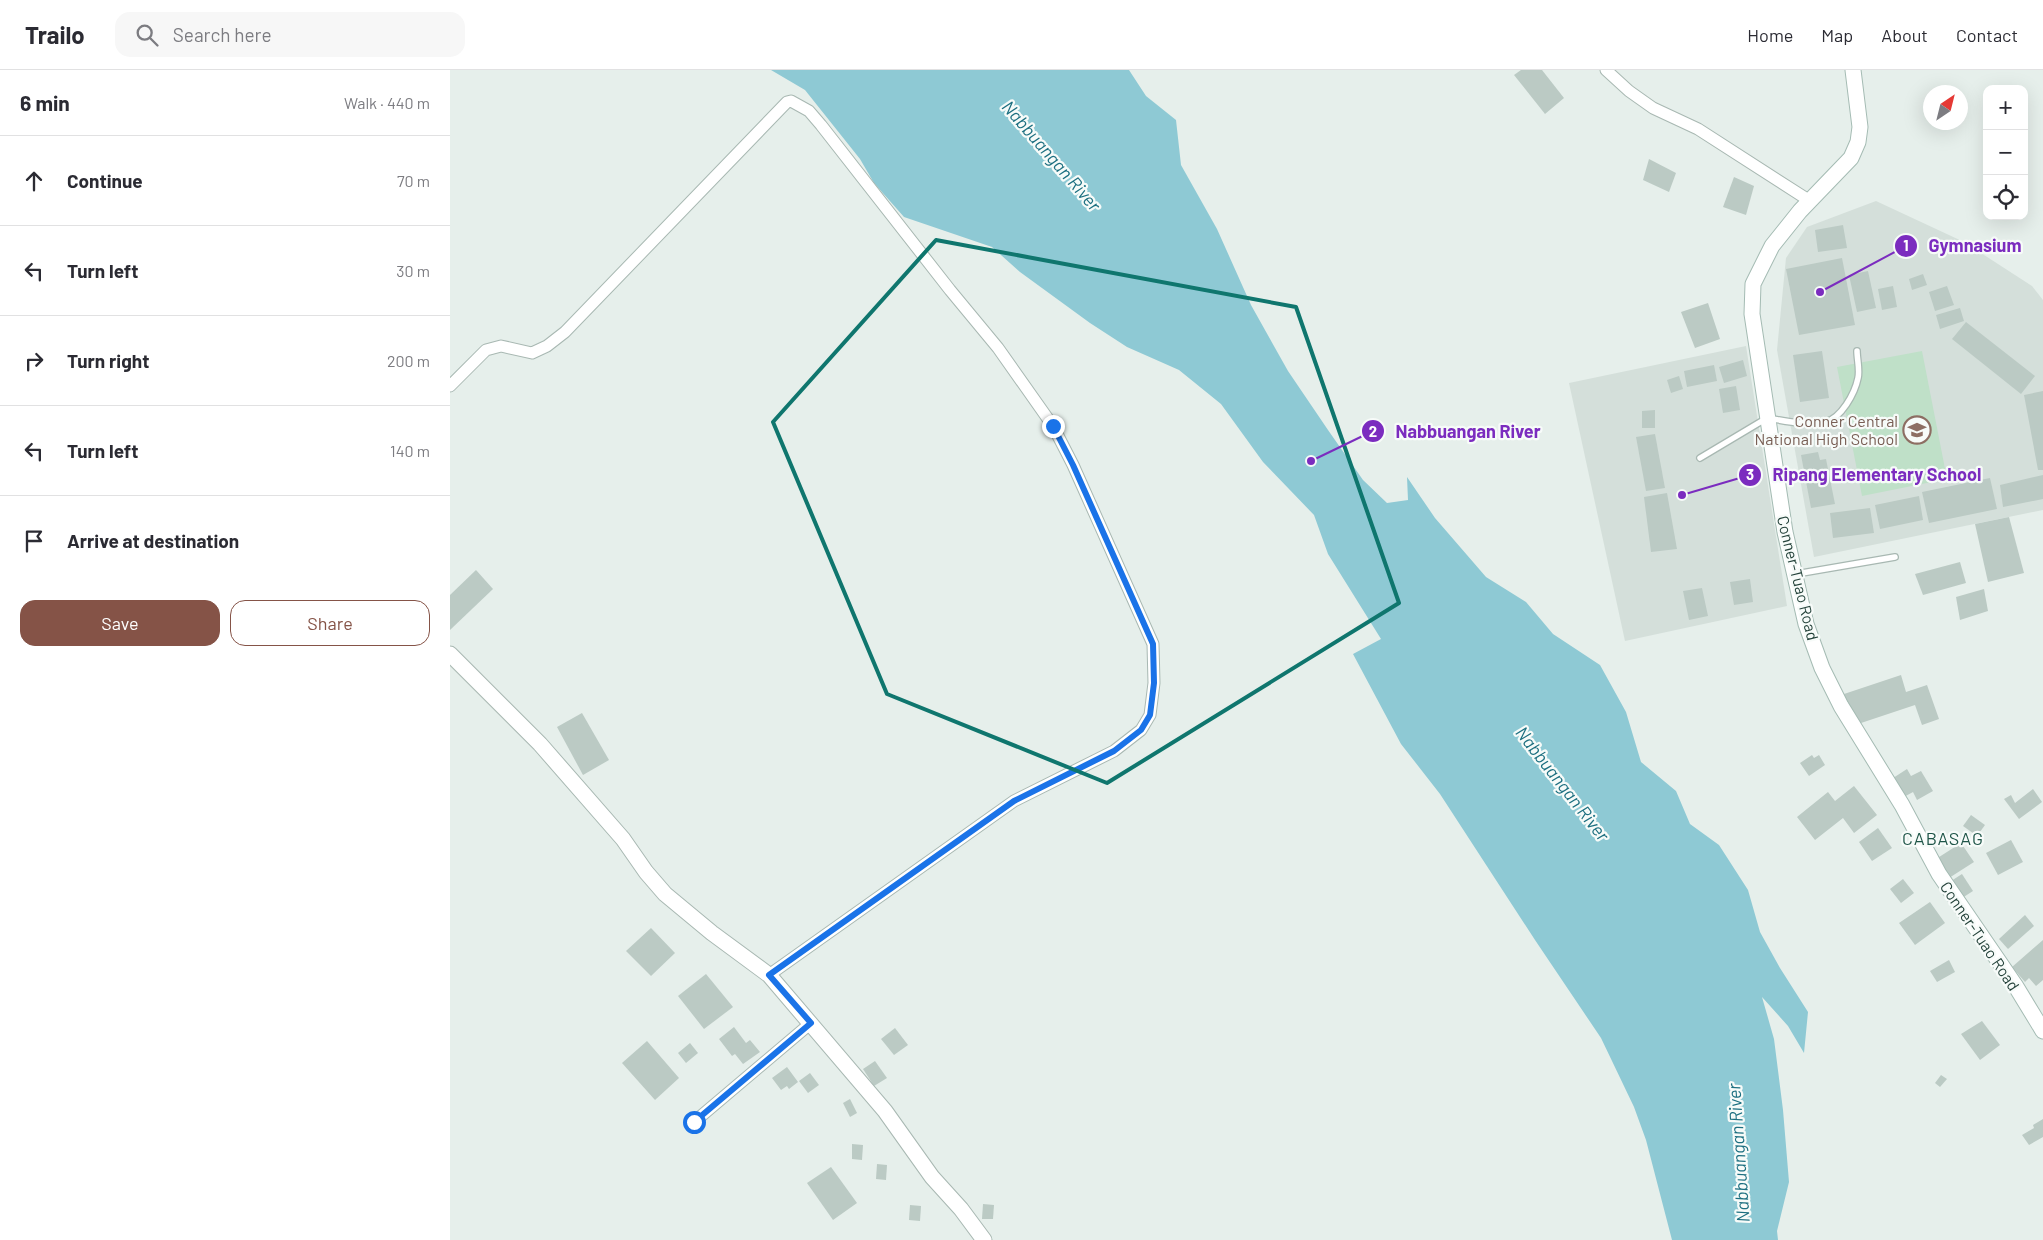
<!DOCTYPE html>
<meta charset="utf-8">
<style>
:root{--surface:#fff;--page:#f7f7f7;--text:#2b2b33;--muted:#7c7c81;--line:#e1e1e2;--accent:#855347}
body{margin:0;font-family:Barlow,sans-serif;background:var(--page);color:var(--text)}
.controls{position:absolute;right:15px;top:15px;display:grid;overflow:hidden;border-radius:10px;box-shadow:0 5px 20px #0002}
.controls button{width:45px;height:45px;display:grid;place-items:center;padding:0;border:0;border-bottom:1px solid var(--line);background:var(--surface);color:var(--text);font:25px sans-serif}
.compass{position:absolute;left:1473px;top:15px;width:45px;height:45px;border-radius:50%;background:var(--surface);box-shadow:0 5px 20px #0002;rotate:35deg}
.stop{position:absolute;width:15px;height:15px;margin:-11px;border:4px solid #1a73e8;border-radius:50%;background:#fff}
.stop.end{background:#1a73e8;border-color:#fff;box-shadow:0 1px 5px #0008}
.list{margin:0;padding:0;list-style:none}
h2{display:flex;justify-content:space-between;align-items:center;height:65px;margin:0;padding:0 20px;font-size:21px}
h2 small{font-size:16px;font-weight:400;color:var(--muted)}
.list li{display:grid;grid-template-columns:32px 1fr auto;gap:15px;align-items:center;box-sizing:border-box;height:90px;padding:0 20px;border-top:1px solid var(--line)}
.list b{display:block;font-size:19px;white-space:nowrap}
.list em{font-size:16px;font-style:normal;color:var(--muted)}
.actions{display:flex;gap:10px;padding:15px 20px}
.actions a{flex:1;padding:11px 0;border:1px solid var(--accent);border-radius:15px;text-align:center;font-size:18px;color:var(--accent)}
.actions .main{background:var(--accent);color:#fff}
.icon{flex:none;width:28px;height:28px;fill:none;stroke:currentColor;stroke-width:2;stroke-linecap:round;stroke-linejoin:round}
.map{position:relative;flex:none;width:1593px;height:1170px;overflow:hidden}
header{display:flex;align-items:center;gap:30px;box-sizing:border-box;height:70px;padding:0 25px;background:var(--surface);border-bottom:1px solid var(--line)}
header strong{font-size:24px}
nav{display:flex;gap:28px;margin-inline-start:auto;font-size:18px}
.search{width:350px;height:45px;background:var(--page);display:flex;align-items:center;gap:12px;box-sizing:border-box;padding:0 18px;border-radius:15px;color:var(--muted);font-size:19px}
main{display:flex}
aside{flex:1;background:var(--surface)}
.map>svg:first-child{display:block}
.built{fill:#d4dfda}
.green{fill:#bfe0c8}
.water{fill:#8ec9d4}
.building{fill:#bbcac4}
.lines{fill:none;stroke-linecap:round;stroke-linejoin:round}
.service-casing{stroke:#a8b8b2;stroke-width:8}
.minor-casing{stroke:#a8b8b2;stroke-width:13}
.tertiary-casing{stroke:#a8b8b2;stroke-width:17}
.secondary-casing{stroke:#a4bbb3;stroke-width:17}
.service{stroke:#fff;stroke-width:5.5}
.minor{stroke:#fff;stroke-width:11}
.tertiary{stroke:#fff;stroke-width:15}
.secondary{stroke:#fff;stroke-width:15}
.route{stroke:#1a73e8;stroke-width:6}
.marked{fill:none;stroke:#0f766e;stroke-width:4;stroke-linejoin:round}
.labels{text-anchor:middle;stroke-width:4.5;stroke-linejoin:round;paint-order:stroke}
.education-label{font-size:16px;fill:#785e54;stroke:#f7fbf9;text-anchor:end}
.street-label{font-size:16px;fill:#24423a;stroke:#f7fbf9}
.water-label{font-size:18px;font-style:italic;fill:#1c6f80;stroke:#f7fbf9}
.neighbourhood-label{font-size:18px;letter-spacing:1px;fill:#1f5548;stroke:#f7fbf9}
.leader{fill:none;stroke:#7b2cbf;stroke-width:2}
.callout-dot{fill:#7b2cbf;stroke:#f7fbf9;stroke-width:2}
.mark-label{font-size:15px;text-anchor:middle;font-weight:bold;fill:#fff}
.callout-label{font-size:18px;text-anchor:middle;font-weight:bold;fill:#7b2cbf;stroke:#f7fbf9;stroke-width:4.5;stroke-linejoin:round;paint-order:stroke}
</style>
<header>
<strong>Trailo</strong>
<div class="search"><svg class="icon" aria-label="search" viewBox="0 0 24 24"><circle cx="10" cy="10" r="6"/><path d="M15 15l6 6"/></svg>Search here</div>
<nav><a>Home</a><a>Map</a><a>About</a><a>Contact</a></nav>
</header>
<main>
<aside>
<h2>6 min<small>Walk · 440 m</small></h2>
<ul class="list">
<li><svg class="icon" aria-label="ahead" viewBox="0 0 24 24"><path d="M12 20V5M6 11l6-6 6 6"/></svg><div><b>Continue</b></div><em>70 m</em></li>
<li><svg class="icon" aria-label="left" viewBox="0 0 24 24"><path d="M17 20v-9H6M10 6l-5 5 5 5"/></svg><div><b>Turn left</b></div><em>30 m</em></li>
<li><svg class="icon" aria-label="right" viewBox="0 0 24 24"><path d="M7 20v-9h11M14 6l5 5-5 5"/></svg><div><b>Turn right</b></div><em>200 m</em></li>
<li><svg class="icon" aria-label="left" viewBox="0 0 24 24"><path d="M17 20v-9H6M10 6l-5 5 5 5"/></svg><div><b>Turn left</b></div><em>140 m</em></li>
<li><svg class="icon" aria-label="arrive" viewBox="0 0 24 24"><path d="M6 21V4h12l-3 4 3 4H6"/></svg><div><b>Arrive at destination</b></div></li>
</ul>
<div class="actions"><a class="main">Save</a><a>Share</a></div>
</aside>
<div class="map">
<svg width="1593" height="1170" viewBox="0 0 1593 1170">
<rect width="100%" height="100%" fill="#e6efeb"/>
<g class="built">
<polygon points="1426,131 1514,172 1582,216 1593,230 1593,440 1364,487 1327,280 1336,188 1357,157"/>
<polygon points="1296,276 1337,536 1175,571 1119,313"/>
</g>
<polygon class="green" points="1472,281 1497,409 1412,426 1387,297"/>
<polygon class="water" points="321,0 679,0 696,26 726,50 731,95 767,159 801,235 838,301 878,360 913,410 937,433 958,430 957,407 985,448 1036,507 1076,532 1103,564 1150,595 1176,642 1191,692 1226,721 1240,754 1269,775 1298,820 1310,862 1330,898 1358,942 1354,983 1338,956 1312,927 1324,969 1333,1040 1339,1112 1327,1161 1328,1170 1222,1170 1196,1070 1184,1037 1151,968 1085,870 990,724 951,674 903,584 931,569 878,484 864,445 813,392 771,334 729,300 677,277 640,253 570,202 542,177 454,147 424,113 410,89 355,20"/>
<g class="building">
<polygon points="1071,0 1092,0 1114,28 1095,44 1064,5"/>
<polygon points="1199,89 1226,103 1219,122 1193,110"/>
<polygon points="1284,107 1304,116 1296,145 1273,137"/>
<polygon points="1393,155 1397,178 1368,182 1365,160"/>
<polygon points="1392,188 1405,255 1349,265 1336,199"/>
<polygon points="1418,201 1426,238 1407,242 1399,205"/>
<polygon points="1473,204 1477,215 1462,220 1459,209"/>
<polygon points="1443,216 1447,237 1432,240 1428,219"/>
<polygon points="1497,216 1504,235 1485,241 1479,222"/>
<polygon points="1258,233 1270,269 1245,278 1231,242"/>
<polygon points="1510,238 1514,251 1490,259 1486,245"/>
<polygon points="1516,252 1585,306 1571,324 1502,269"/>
<polygon points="1372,281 1379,328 1350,332 1343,285"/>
<polygon points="1293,290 1297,306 1274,313 1269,297"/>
<polygon points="1264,295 1267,311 1237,317 1234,301"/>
<polygon points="1229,306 1233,319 1221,323 1217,310"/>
<polygon points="1286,316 1290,340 1273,343 1269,319"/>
<polygon points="1593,321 1593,400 1588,400 1574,325"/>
<polygon points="1205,340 1205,358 1192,358 1192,341"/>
<polygon points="1205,364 1215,418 1196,421 1186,367"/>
<polygon points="1368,382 1370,390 1376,389 1385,434 1361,438 1351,385"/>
<polygon points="1593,405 1593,429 1553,437 1550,415"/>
<polygon points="1540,408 1547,439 1479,453 1472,422"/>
<polygon points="1217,423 1227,479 1201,482 1194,427"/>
<polygon points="1469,426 1473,450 1430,459 1425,435"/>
<polygon points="1420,438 1424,463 1383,468 1380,443"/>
<polygon points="1559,447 1574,503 1538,512 1525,454"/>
<polygon points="1510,492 1516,513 1473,525 1465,504"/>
<polygon points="26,500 43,519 0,560 0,525"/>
<polygon points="1300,509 1303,532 1284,535 1280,512"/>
<polygon points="1252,518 1258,546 1239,550 1233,521"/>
<polygon points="1534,519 1538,541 1510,550 1506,527"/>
<polygon points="1451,605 1456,622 1477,615 1489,649 1472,655 1465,635 1405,655 1394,624"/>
<polygon points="132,643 159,690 133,705 107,657"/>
<polygon points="1362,685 1364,688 1369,685 1375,695 1359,706 1350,693"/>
<polygon points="1457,699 1461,706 1471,701 1483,721 1467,730 1463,722 1452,728 1440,710"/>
<polygon points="1404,716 1427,745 1404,763 1393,748 1365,770 1347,747 1378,722 1385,731"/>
<polygon points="1583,719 1592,732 1569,749 1554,729 1561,725 1565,733"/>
<polygon points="1521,745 1535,755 1527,766 1513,756"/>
<polygon points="1428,758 1442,778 1422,791 1409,772"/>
<polygon points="1561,770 1573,792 1548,805 1536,783"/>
<polygon points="1511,773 1524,792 1499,808 1486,789"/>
<polygon points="1512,804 1523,821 1509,830 1498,813"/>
<polygon points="1453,809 1464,823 1451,833 1440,819"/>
<polygon points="1480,832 1495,853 1465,875 1449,853"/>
<polygon points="1575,845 1584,856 1558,879 1549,869"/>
<polygon points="201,858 225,883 201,906 176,881"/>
<polygon points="1593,870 1593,910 1586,916 1579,908 1575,912 1562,897"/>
<polygon points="1499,890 1505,902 1487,912 1480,901"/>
<polygon points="256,904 283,937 254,959 228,926"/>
<polygon points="1532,951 1550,975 1530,990 1511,964"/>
<polygon points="284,957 296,973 300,970 310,982 293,994 285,984 282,986 269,969"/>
<polygon points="445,958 458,975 444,985 431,969"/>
<polygon points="197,971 229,1008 205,1030 172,993"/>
<polygon points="240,973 248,983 236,993 228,983"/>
<polygon points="425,991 437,1008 424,1016 413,999"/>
<polygon points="337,997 348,1012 339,1019 337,1016 331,1020 322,1008"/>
<polygon points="360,1003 369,1015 358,1023 349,1011"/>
<polygon points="1491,1005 1497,1009 1490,1017 1485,1013"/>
<polygon points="400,1029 407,1043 400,1047 393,1033"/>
<polygon points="1593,1049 1593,1067 1579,1075 1572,1065 1584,1058 1583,1055"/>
<polygon points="402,1074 413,1075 412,1090 402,1089"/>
<polygon points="427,1094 437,1095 436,1110 426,1109"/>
<polygon points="381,1097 407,1133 383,1150 357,1113"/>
<polygon points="533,1134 544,1135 543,1149 532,1149"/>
<polygon points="460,1135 471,1136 470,1151 459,1150"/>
</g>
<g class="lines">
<g class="service-casing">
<g id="service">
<path d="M1250 388 1317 348C1336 351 1356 356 1375 352 1391 349 1405 323 1408 308 1410 300 1407 289 1407 281"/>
<polyline points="1346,504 1445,487"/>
</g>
</g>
<g class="minor-casing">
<g id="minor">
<polyline points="1156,0 1179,21 1203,38 1248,59 1360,131"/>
<polyline points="0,316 36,280 51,276 82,283 97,276 115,262 337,32 341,31 359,41 371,55 500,220 548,278 603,356 623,395 703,574 704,613 700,645 691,660 664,681 564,731 319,905"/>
<polyline points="244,1052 361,953"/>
</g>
</g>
<g class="tertiary-casing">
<polyline id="tertiary" points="0,584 90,674 173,769 196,802 215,824 262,863 319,905 435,1041 482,1107 511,1139 534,1170"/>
</g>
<g class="secondary-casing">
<polyline id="secondary" points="1403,0 1410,57 1408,72 1401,88 1350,141 1322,176 1303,214 1302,244 1335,462 1356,554 1372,598 1391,636 1452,735 1489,804 1565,915 1593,961"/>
</g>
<use href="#service" class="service"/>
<use href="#minor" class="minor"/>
<use href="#tertiary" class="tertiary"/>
<use href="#secondary" class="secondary"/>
</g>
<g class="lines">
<polyline class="route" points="244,1052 361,953 319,905 564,731 664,681 691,660 700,645 704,613 703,574 623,395 603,356"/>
</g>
<path class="marked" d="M486 170 846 237 949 533 657 713 437 624 323 352Z"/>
<defs>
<g id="school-ring" transform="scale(1.4375)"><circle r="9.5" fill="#f7fbf9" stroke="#8d6e63" stroke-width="1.5"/><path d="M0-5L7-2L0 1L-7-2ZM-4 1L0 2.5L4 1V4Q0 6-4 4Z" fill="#8d6e63"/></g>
</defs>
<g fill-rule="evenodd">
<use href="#school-ring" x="1467" y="360"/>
</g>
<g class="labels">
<g class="education-label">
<text x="1448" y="357">Conner Central<tspan x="1448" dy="18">National High School</tspan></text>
</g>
<g class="street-label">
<text transform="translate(1348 508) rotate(76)" y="6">Conner-Tuao Road</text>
<text transform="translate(1530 866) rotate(56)" y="6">Conner-Tuao Road</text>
</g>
<g class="water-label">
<text transform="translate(601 86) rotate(49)" y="6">Nabbuangan River</text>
<text transform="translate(1112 714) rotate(52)" y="6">Nabbuangan River</text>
<text transform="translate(1289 1083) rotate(-94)" y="6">Nabbuangan River</text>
</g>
<g class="neighbourhood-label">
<text x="1493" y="775">CABASAG</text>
</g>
</g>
<path class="leader" d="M1370 222L1456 176M861 391L923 361M1232 425L1300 405"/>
<g class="callout-dot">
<circle cx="1370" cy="222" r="5"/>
<circle cx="861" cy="391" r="5"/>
<circle cx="1232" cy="425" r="5"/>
<circle cx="1456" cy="176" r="12"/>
<circle cx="923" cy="361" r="12"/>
<circle cx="1300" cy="405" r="12"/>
</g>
<g class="mark-label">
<text x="1456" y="181">1</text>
<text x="923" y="367">2</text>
<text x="1300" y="410">3</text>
</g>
<g class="callout-label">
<text x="1525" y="182">Gymnasium</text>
<text x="1018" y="368">Nabbuangan River</text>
<text x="1427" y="411">Ripang Elementary School</text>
</g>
</svg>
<div class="controls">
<button>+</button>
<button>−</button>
<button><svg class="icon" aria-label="locate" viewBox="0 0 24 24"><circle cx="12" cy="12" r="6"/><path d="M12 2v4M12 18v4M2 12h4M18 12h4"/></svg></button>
</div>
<svg class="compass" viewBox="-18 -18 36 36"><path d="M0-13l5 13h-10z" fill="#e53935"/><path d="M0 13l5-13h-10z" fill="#7c7c81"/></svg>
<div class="stop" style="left:244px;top:1052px"></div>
<div class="stop end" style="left:603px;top:356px"></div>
</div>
</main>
